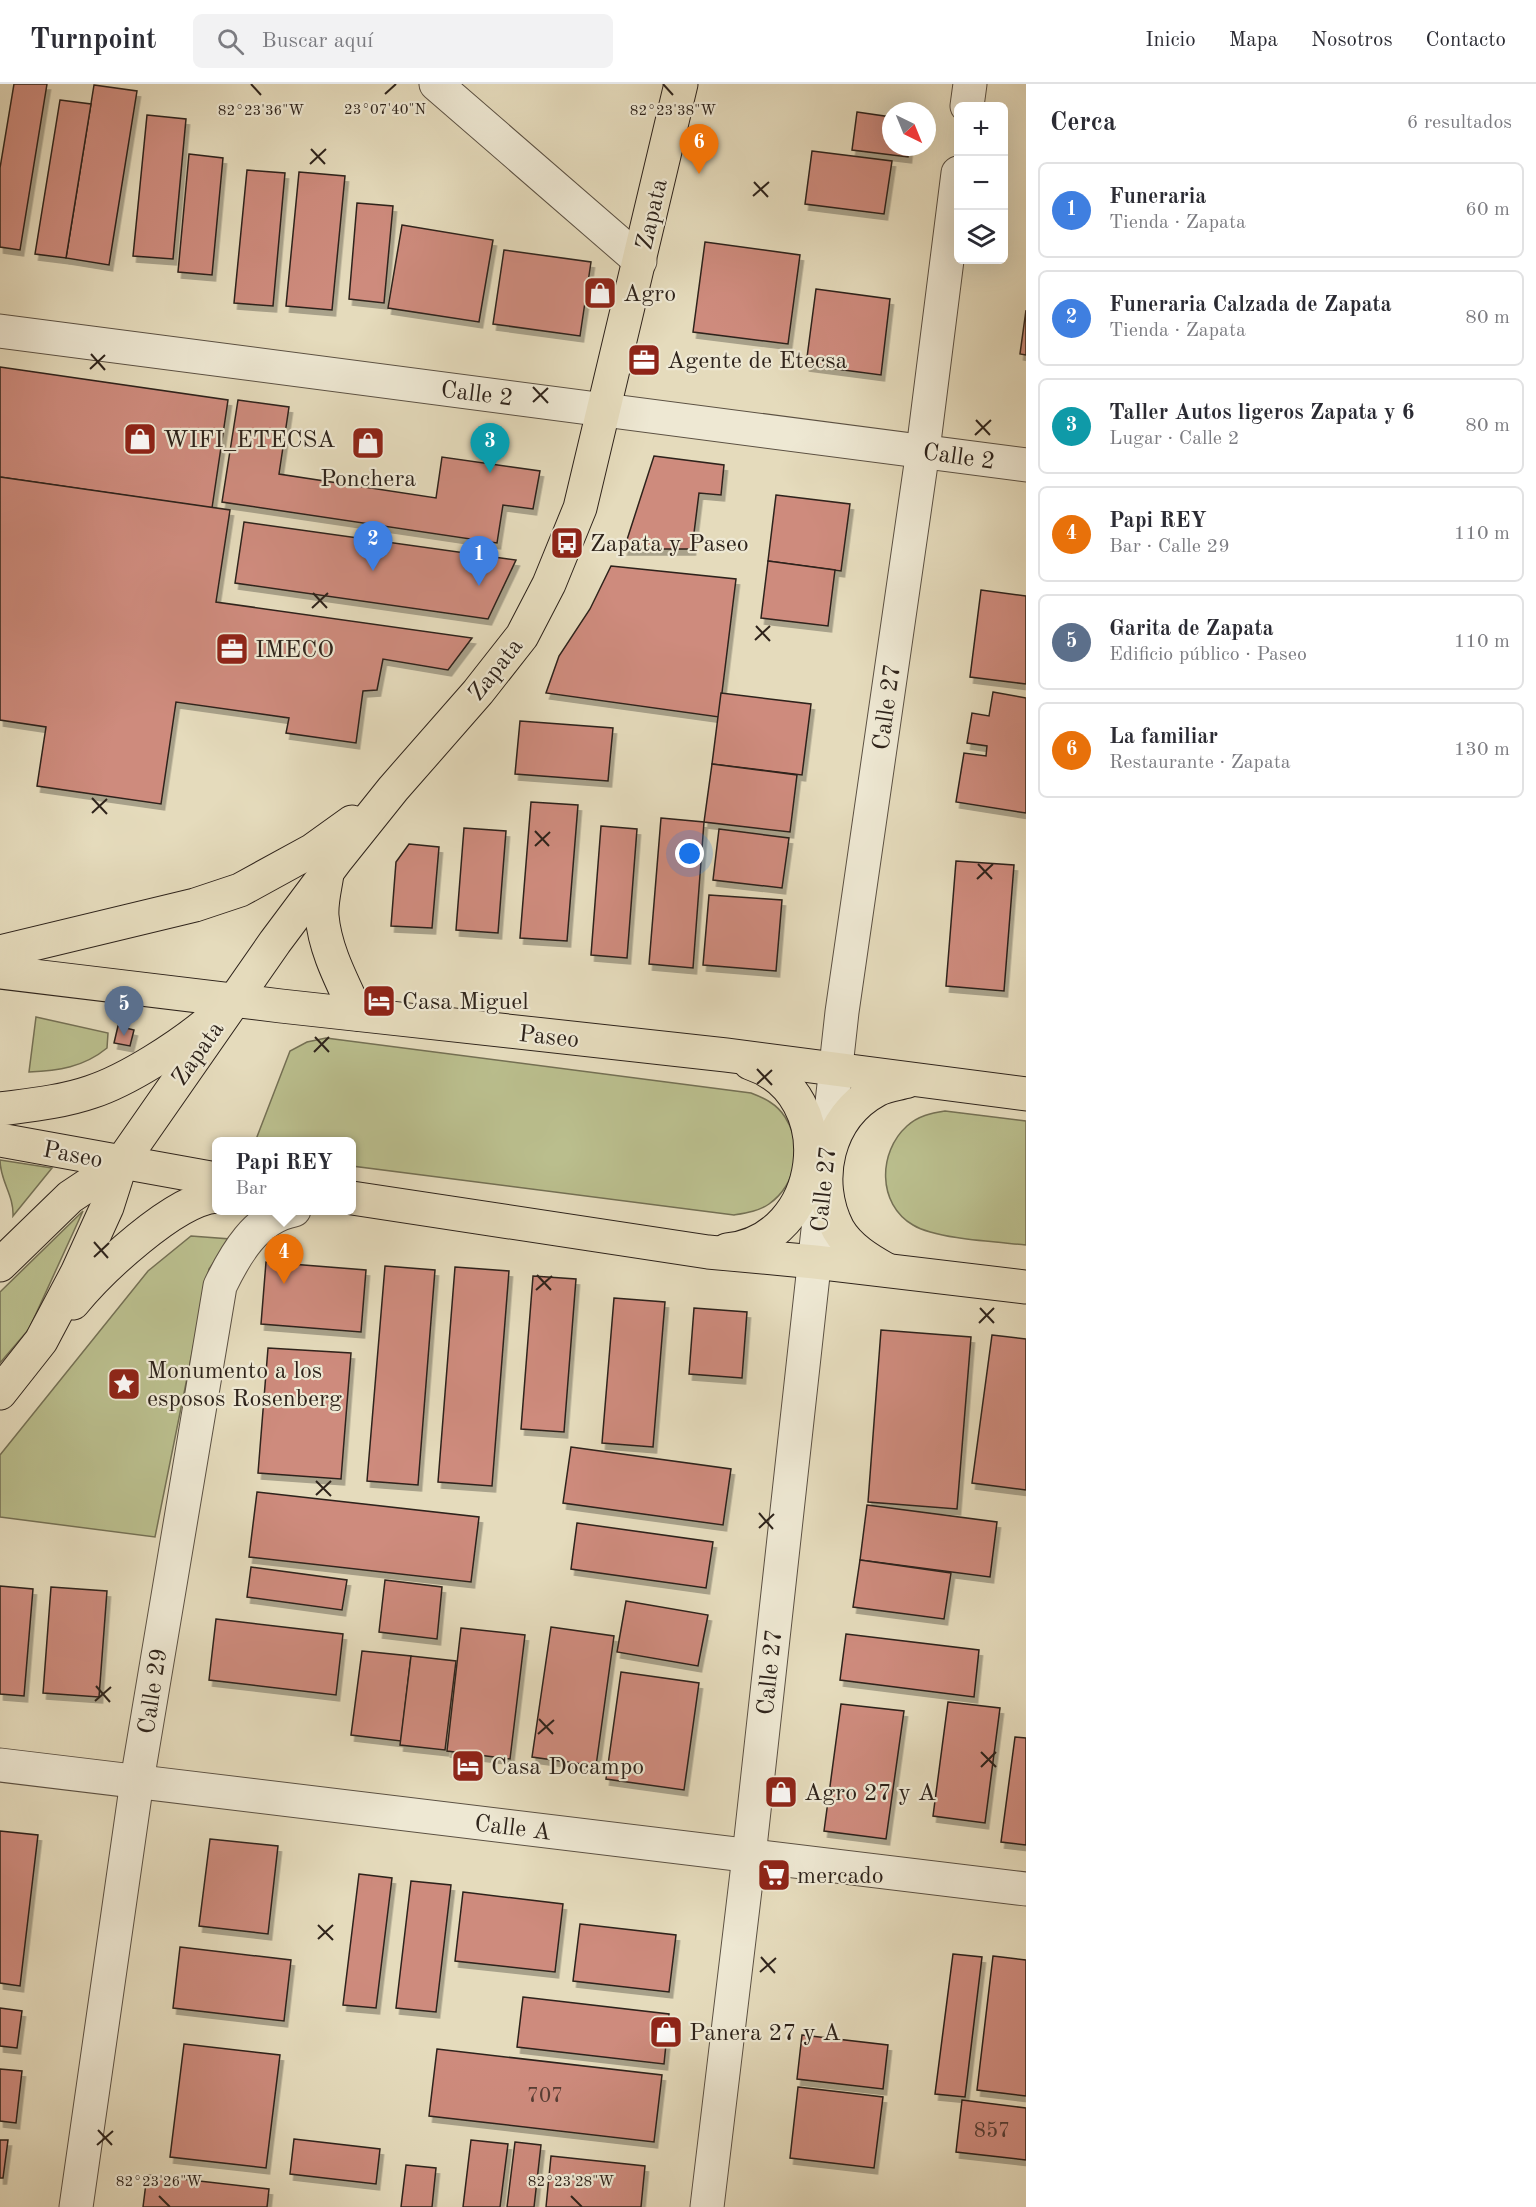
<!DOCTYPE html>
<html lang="es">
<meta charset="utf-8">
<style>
:root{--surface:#fff;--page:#f2f2f3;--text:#2b2b33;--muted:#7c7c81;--line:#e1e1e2;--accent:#8f2418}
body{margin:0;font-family:"Old Standard TT",serif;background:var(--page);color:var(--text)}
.controls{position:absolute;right:18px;top:18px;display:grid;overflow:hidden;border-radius:9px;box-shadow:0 6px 24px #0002}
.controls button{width:54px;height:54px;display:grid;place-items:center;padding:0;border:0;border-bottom:2px solid var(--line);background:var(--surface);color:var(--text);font:30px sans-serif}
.compass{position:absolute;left:882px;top:18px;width:54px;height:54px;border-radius:50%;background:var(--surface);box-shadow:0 6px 24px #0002;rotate:137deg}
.you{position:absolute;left:690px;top:770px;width:21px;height:21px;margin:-15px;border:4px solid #fff;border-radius:50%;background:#1a73e8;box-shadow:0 0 0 9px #1a73e833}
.badge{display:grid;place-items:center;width:39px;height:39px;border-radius:50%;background:var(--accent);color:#fff;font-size:20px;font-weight:700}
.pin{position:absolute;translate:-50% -50px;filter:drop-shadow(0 2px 3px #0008)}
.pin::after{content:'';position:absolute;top:32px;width:21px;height:18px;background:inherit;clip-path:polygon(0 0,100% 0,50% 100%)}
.popup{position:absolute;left:212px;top:1053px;width:144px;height:78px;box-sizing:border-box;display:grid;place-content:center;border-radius:9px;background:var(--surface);filter:drop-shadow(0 2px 4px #0005);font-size:20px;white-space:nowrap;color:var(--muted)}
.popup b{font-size:22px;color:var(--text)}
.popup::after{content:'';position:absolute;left:50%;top:100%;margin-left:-12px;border:12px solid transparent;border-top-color:var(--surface)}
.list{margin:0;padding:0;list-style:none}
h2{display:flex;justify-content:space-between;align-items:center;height:78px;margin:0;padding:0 24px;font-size:26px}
h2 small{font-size:20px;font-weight:400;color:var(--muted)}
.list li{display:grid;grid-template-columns:39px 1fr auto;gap:18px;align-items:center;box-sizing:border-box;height:96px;margin:0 12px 12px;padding:0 12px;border:2px solid var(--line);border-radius:9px}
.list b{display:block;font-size:22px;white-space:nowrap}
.list p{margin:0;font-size:20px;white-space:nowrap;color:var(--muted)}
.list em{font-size:20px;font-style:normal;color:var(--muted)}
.icon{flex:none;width:33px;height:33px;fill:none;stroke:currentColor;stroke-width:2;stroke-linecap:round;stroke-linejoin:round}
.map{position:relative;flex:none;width:1026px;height:2123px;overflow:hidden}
header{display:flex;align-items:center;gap:36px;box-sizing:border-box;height:84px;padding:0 30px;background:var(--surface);border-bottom:2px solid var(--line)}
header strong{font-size:28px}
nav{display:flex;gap:33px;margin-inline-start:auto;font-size:21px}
.search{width:420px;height:54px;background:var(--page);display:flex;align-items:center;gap:15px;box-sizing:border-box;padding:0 21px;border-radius:9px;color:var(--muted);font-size:22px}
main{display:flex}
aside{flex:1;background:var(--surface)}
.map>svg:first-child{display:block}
.green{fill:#babe8d;stroke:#747054;stroke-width:1.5}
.building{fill:#ce8b7d;stroke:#2e231b;stroke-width:1.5;filter:url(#shadow)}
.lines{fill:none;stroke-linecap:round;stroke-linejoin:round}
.minor-casing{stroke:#5c5143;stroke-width:35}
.major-casing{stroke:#2e231b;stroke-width:35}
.minor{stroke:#eee8d3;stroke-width:33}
.major{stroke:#e5dbbc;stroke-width:33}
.ticks{fill:none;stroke:#2e231b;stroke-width:2}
.labels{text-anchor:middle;stroke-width:4.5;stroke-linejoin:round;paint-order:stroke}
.number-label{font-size:21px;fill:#563d34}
.street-label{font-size:24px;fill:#2e231b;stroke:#eee8d3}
.poi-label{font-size:24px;fill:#2e231b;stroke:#eee8d3;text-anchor:start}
.ticks-label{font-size:15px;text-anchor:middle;fill:#2e231b;stroke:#eee8d3;stroke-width:4.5;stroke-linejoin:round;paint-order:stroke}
</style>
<header>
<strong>Turnpoint</strong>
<div class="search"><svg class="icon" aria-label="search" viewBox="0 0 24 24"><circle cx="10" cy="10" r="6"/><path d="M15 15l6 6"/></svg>Buscar aquí</div>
<nav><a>Inicio</a><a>Mapa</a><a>Nosotros</a><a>Contacto</a></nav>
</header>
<main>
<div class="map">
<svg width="1026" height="2123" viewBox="0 0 1026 2123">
<defs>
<filter id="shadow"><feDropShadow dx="3.5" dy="6" stdDeviation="0" flood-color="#0004"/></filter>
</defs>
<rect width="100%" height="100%" fill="#e5dbbc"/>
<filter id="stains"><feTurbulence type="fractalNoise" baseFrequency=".00333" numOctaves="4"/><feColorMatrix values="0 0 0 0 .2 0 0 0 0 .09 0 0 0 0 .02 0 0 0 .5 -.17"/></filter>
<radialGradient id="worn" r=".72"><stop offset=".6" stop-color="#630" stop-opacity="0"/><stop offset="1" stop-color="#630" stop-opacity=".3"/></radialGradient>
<g class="green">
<path d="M36 933 108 949 107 964C84 983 58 987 29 988Z"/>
<path d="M326 954 751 1009C764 1014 777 1020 785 1033 803 1061 797 1100 769 1120 759 1127 746 1129 734 1131L352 1082V1058H255L290 967 307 958Z"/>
<path d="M945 1027 1026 1037V1161C997 1158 936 1155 913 1141 877 1120 878 1068 907 1042 918 1032 931 1029 945 1027Z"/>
<path d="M0 1076 52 1084 13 1132C14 1111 0 1097 0 1076Z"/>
<polygon points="83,1127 29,1245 0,1279 0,1208"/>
<polygon points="191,1152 230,1155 209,1185 155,1453 0,1433 0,1371 148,1187"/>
</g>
<g class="building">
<polygon points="14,0 47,0 20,166 0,163 0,84"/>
<polygon points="94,1 137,7 109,181 66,174"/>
<polygon points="60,16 91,20 66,174 35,170"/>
<polygon points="857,28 891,33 891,63 909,63 908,73 852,66"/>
<polygon points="147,31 186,35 173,175 133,172"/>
<polygon points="812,67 892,77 884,130 805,120"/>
<polygon points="189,70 223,74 212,191 178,188"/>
<polygon points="247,86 285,89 273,222 234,219"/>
<polygon points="299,88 345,92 332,226 286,222"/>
<polygon points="357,119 393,122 384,219 349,215"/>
<polygon points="402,141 493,156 479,238 388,224"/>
<polygon points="705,158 800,171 788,260 693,248"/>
<polygon points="504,166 591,178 580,252 493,240"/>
<polygon points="816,205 890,215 881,291 806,281"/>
<polygon points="1026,226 1026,271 1020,270"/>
<polygon points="0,283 228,316 212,424 0,393"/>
<polygon points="238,316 289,323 279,390 436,414 442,373 540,387 533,425 503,421 497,459 222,418"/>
<polygon points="654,372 724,381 721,411 699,409 692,465 624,465"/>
<polygon points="0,393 230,426 216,518 472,554 448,586 383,575 377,606 363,607 356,659 286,649 289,634 176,618 161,720 37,702 46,643 0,636"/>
<polygon points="776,411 850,420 841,487 768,477"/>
<polygon points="244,438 516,476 488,535 235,499"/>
<polygon points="768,477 835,486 828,542 761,534"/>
<polygon points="611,482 736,495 719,633 546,609 559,572 590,525"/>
<polygon points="981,506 1026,512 1026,600 970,593"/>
<polygon points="993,608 1026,614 1026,729 956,718 964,669 986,672 987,662 967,659 972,629 989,632"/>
<polygon points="721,609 811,620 802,691 712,680"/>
<polygon points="520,637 613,644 608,697 515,690"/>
<polygon points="712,680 797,691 790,748 704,738"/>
<polygon points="531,718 578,721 567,857 520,854"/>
<polygon points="661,734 704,738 693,884 649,880"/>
<polygon points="601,742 637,745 627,874 591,871"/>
<polygon points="464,744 506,747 498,849 456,846"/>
<polygon points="719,745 789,754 782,804 713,796"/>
<polygon points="409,760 439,763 432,844 391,842 396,778"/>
<polygon points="956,777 1014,781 1004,907 946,902"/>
<polygon points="709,811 782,816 776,887 703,881"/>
<polygon points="118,942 134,946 130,962 114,959"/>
<polygon points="266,1178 366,1186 361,1248 261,1240"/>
<polygon points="385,1182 435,1186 418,1401 367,1397"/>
<polygon points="455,1183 509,1187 492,1402 438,1398"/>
<polygon points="533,1192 576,1195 564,1348 521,1345"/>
<polygon points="614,1214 665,1218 653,1363 602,1359"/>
<polygon points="694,1224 747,1228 742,1294 689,1290"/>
<polygon points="881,1246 971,1253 957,1425 868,1418"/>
<polygon points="992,1251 1026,1255 1026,1406 972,1399"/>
<polygon points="268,1264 351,1269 341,1395 258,1389"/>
<polygon points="571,1363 731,1385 723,1441 563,1419"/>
<polygon points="257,1408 479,1433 471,1498 249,1473"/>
<polygon points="867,1421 997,1438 990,1493 860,1476"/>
<polygon points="577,1439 713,1458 706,1504 571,1485"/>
<polygon points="860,1476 951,1489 944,1535 853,1523"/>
<polygon points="251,1483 347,1496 342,1526 247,1513"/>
<polygon points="385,1496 442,1503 437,1555 379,1548"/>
<polygon points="0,1502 33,1505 24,1612 0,1610"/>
<polygon points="51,1503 107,1507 99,1613 43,1609"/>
<polygon points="626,1517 708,1531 698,1582 617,1568"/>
<polygon points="216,1535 343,1550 336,1611 209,1596"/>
<polygon points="551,1543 614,1552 596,1682 532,1673"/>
<polygon points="461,1544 525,1551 510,1675 447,1667"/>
<polygon points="846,1550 979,1566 974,1613 840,1596"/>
<polygon points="362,1567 411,1572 401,1657 351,1651"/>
<polygon points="411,1572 456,1577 445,1666 400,1661"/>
<polygon points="621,1588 699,1599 684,1706 606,1695"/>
<polygon points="948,1618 1000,1624 985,1739 933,1732"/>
<polygon points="841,1620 904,1627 886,1755 824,1747"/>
<polygon points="1015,1653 1026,1654 1026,1761 1001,1758"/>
<polygon points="0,1747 38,1751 20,1902 0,1899"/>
<polygon points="210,1755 278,1762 268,1850 199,1842"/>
<polygon points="359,1790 392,1794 376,1924 343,1921"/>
<polygon points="411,1797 451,1801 436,1928 396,1924"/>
<polygon points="463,1808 563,1820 555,1888 455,1877"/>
<polygon points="580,1840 676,1851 669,1908 573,1897"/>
<polygon points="180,1863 291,1876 284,1937 173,1924"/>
<polygon points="953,1870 982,1873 965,2013 935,2010"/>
<polygon points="993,1872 1026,1876 1026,2012 977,2006"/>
<polygon points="523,1913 669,1930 664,1980 517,1963"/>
<polygon points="0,1924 22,1927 17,1964 0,1962"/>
<polygon points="802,1951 888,1961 883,2005 797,1995"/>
<polygon points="184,1960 280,1971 266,2084 170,2073"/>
<polygon points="437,1965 662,1991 654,2058 429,2032"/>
<polygon points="0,1985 22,1987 16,2039 0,2037"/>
<polygon points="798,2003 883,2013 874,2084 790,2074"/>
<polygon points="962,2016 1026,2024 1026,2076 956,2068"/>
<polygon points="294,2055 380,2065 376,2100 290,2090"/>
<polygon points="0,2056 8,2056 3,2094 0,2094"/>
<polygon points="471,2056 508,2060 500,2123 463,2123"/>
<polygon points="515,2058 541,2061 534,2123 507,2123"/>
<polygon points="551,2072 645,2082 641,2123 546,2123"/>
<polygon points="406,2081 436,2084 432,2123 401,2123"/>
<polygon points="147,2091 269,2105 267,2123 143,2123"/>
</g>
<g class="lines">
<g class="minor-casing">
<g id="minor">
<polyline points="436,0 640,177"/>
<polyline points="967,22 970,0"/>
<polyline points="0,247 1026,381"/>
<polyline points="0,1681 1026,1805"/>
<path d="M76 2123 137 1697 220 1202C235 1171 256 1133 294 1126"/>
<polyline points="707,2123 749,1772 842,928 923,366 958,89"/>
</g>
</g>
<g class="major-casing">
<g id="major">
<path d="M327 790C325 804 321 818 322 832 325 867 343 899 357 930"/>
<polyline points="0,868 195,821 240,806 313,766 352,738"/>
<polyline points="0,888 281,922 726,971 1026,1010"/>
<path d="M0 1025C30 1021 62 1018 91 1008 128 996 180 962 210 937"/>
<polyline points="0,1056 216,1095"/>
<polyline points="352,1114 708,1168 815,1178 1026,1203"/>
<path d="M727 1166C824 1156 843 1010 750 979"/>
<polyline points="0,1181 70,1113 121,1079"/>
<path d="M887 1186C869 1176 849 1164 838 1145 813 1097 827 1033 877 1006 886 1001 898 1000 908 997"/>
<path d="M73 1219C100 1186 174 1116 216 1112"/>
<polyline points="0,1309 41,1257 77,1189 107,1123 121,1079 275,858 337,775 393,705 478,608 522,552 549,500 580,424 681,0"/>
</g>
</g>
<use href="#minor" class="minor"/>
<use href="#major" class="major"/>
</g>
<path class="ticks" d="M251 0 261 11M663 0 673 11M385 10 396 0M311 65 325 80M310 80 326 65M754 98 768 113M753 112 769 98M91 270 105 286M90 285 105 271M533 303 548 319M533 318 548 304M976 336 990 351M975 351 991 336M313 509 327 524M312 524 328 509M756 542 770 557M755 556 770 542M92 714 107 730M92 729 107 715M535 747 549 762M535 762 550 748M978 780 992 795M977 795 993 780M315 953 329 968M314 968 329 953M757 985 772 1001M757 1000 772 986M94 1158 108 1174M94 1173 109 1159M537 1191 551 1206M536 1206 552 1192M980 1224 994 1239M979 1239 994 1224M316 1397 331 1412M316 1411 331 1397M759 1429 773 1445M759 1444 774 1430M96 1602 110 1618M95 1617 111 1603M539 1635 553 1650M538 1650 554 1636M981 1668 996 1683M981 1683 996 1668M318 1841 333 1856M318 1855 333 1841M761 1873 775 1889M760 1888 776 1874M98 2046 112 2061M97 2061 113 2047M159 2112 170 2123M571 2112 582 2123"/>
<defs>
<g id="shop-square" transform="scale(1.725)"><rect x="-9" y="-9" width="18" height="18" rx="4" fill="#8f2418" stroke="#eee8d3"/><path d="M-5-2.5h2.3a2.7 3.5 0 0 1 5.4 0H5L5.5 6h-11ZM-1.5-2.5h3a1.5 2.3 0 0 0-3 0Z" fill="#fff"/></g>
<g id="office-square" transform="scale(1.725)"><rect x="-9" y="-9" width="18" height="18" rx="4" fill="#8f2418" stroke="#eee8d3"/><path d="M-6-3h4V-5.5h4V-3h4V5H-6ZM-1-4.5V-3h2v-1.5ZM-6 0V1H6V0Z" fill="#fff"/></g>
<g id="bus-square" transform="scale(1.725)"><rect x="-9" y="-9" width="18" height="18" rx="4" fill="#8f2418" stroke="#eee8d3"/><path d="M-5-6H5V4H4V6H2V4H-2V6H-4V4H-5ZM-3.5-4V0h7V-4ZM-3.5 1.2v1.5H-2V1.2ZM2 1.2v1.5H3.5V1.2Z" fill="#fff"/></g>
<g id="hotel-square" transform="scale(1.725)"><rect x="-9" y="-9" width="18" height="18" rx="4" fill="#8f2418" stroke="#eee8d3"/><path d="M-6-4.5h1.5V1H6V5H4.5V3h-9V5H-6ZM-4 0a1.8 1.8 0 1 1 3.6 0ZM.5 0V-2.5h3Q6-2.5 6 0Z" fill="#fff"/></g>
<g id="sight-square" transform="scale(1.725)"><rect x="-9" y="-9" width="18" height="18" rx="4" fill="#8f2418" stroke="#eee8d3"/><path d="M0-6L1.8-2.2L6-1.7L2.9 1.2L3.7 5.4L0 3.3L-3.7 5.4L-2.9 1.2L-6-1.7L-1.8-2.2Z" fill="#fff"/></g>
<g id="supermarket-square" transform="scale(1.725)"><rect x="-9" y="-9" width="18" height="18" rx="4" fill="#8f2418" stroke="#eee8d3"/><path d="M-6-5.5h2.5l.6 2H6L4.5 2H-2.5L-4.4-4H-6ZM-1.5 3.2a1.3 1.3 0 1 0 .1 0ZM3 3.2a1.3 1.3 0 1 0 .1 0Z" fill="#fff"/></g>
</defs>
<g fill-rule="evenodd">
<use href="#shop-square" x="600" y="209"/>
<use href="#office-square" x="644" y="276"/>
<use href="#shop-square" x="140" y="355"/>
<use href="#shop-square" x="368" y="359"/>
<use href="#bus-square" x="567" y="459"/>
<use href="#office-square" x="232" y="565"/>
<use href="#hotel-square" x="379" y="917"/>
<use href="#sight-square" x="124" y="1300"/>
<use href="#hotel-square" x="468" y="1682"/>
<use href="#shop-square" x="781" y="1708"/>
<use href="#supermarket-square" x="774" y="1791"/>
<use href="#shop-square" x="666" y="1948"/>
</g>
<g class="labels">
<g class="number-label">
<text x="545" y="2018">707</text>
<text x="992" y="2053">857</text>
</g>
<g class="street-label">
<text transform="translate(651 130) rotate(-77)" y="8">Zapata</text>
<text transform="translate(477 309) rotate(7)" y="8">Calle 2</text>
<text transform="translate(959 372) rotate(8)" y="8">Calle 2</text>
<text transform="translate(495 585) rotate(-52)" y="8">Zapata</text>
<text transform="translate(886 623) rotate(-82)" y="8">Calle 27</text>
<text transform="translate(549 952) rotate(6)" y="8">Paseo</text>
<text transform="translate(197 969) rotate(-55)" y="8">Zapata</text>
<text transform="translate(73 1070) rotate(11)" y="8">Paseo</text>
<text transform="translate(823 1105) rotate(-84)" y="8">Calle 27</text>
<text transform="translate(769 1588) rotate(-84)" y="8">Calle 27</text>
<text transform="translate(152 1607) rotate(-81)" y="8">Calle 29</text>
<text transform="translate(513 1743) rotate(7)" y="8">Calle A</text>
</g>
<g class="poi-label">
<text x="623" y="217">Agro</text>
<text x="667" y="284">Agente de Etecsa</text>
<text x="163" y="363">WIFI_ETECSA</text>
<text x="368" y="402" text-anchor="middle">Ponchera</text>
<text x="590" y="467">Zapata y Paseo</text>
<text x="255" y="573">IMECO</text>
<text x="402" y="925">Casa Miguel</text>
<text x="147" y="1294">Monumento a los<tspan x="147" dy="28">esposos Rosenberg</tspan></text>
<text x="491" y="1690">Casa Docampo</text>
<text x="804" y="1716">Agro 27 y A</text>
<text x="797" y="1799">mercado</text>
<text x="689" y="1956">Panera 27 y A</text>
</g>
</g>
<g class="ticks-label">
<text x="385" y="30">23°07'40"N</text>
<text x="261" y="31">82°23'36"W</text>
<text x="673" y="31">82°23'38"W</text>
<text x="159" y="2102">82°23'26"W</text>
<text x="571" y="2102">82°23'28"W</text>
</g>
<rect width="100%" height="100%" filter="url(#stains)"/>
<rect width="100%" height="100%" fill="url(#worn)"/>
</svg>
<div class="controls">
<button>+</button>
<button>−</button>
<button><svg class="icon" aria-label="layers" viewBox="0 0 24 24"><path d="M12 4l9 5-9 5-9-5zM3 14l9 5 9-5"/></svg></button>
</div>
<svg class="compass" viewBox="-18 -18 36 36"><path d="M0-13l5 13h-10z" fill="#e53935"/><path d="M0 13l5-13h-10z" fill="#7c7c81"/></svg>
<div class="you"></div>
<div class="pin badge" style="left:479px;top:502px;background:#3f7fe0">1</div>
<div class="pin badge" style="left:373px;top:487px;background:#3f7fe0">2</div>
<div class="pin badge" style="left:490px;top:389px;background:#0f9aa8">3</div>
<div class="pin badge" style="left:284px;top:1200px;background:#e8710a">4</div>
<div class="popup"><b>Papi REY</b>Bar</div>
<div class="pin badge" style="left:124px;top:952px;background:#5c6f8a">5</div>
<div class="pin badge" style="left:699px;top:90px;background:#e8710a">6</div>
</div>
<aside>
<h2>Cerca<small>6 resultados</small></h2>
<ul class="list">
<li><span class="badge" style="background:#3f7fe0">1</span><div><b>Funeraria</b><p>Tienda · Zapata</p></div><em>60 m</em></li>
<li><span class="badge" style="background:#3f7fe0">2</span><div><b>Funeraria Calzada de Zapata</b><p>Tienda · Zapata</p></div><em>80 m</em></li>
<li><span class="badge" style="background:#0f9aa8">3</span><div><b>Taller Autos ligeros Zapata y 6</b><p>Lugar · Calle 2</p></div><em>80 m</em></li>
<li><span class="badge" style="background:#e8710a">4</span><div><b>Papi REY</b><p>Bar · Calle 29</p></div><em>110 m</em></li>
<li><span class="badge" style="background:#5c6f8a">5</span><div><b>Garita de Zapata</b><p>Edificio público · Paseo</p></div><em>110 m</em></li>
<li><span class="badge" style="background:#e8710a">6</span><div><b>La familiar</b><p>Restaurante · Zapata</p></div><em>130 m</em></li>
</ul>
</aside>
</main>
